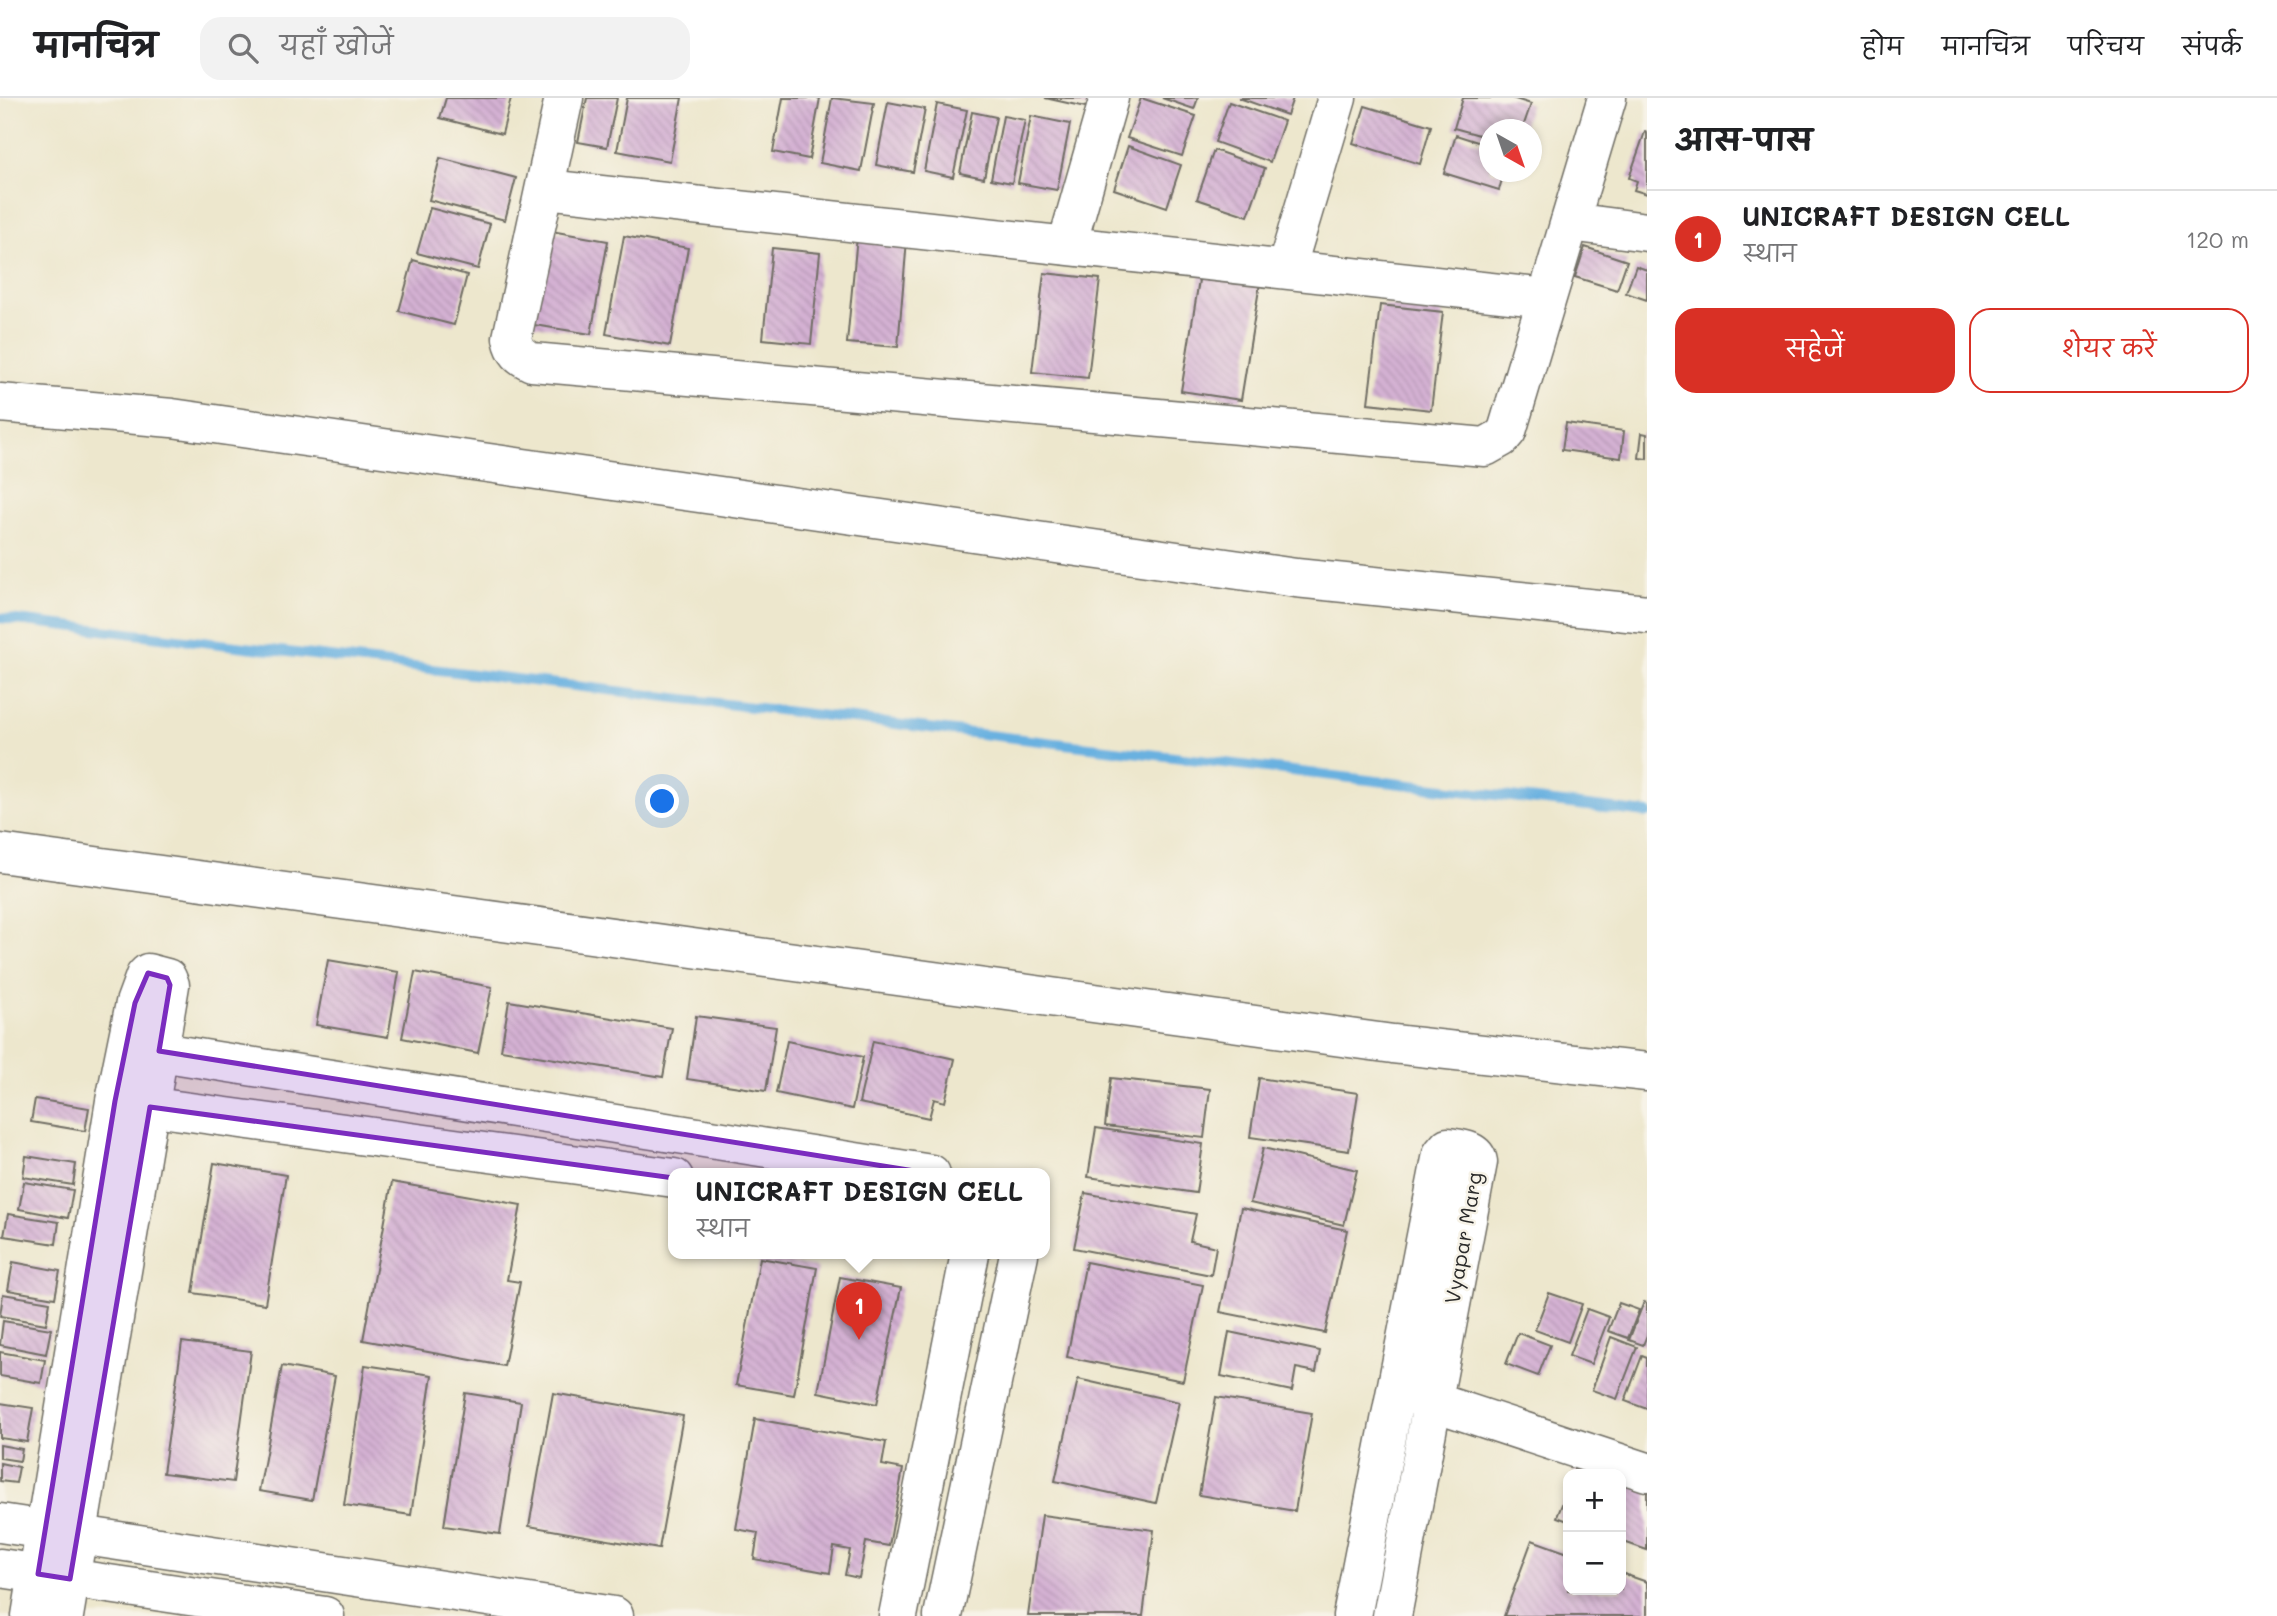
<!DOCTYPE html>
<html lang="hi">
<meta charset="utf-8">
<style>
:root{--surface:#fff;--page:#f2f2f2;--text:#202124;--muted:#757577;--line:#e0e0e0;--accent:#d93025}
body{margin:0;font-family:Mali,"Playpen Sans Deva",sans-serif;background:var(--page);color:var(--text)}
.controls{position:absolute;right:21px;bottom:21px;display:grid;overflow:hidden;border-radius:14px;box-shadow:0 4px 10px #0003}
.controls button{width:63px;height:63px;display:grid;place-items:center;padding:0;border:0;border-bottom:2px solid var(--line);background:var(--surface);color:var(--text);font:35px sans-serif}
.compass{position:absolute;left:1479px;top:21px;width:63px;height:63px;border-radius:50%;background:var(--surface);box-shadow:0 4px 10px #0003;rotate:140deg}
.you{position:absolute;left:663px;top:704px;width:24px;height:24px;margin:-18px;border:5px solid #fff;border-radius:50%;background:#1a73e8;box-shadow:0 0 0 10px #1a73e833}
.badge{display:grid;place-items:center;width:46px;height:46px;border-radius:50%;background:var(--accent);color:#fff;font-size:23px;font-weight:700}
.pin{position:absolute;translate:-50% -58px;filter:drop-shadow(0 2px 4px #0008)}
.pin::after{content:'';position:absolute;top:37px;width:24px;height:21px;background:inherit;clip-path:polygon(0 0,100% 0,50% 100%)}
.popup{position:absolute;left:668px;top:1070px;width:382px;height:91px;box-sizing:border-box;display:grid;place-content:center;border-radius:14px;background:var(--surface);filter:drop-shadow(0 2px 5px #0005);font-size:23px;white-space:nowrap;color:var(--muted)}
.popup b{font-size:26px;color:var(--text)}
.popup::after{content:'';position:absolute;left:50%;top:100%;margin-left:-14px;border:14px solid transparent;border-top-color:var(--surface)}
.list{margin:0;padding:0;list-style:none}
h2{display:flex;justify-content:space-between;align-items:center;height:91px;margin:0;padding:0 28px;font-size:30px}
h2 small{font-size:23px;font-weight:400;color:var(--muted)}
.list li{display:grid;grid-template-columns:46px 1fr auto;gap:21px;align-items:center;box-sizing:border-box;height:98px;padding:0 28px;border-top:2px solid var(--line)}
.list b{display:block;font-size:26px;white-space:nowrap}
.list p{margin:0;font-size:23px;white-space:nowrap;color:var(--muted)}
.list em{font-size:23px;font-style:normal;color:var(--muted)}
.actions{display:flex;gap:14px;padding:21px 28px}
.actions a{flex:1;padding:16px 0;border:2px solid var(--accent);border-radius:21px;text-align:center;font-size:24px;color:var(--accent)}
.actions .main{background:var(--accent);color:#fff}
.icon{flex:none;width:38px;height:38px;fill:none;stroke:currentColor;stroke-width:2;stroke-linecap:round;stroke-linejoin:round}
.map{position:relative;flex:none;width:1647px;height:1518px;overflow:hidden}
header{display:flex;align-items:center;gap:42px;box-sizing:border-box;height:98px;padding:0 35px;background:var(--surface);border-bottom:2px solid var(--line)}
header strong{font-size:33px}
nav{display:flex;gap:38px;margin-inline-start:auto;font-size:24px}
.search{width:490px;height:63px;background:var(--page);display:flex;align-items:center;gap:18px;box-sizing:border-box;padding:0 24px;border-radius:21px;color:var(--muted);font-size:26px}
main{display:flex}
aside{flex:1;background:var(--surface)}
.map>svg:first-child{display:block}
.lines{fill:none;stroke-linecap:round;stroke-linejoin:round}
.stream{stroke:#69b1e0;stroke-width:10}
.building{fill:url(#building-back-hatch)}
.minor-casing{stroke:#6f6d64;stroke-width:41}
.minor{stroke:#fff;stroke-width:38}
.marked{fill:#7b2cbf;fill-opacity:0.2;stroke:#7b2cbf;stroke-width:5;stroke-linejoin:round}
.labels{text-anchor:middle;stroke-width:5;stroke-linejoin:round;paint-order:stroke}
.street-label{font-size:21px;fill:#2b2b2b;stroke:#f7f3e8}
</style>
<header>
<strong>मानचित्र</strong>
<div class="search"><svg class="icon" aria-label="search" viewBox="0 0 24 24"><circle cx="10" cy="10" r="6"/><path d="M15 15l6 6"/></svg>यहाँ खोजें</div>
<nav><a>होम</a><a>मानचित्र</a><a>परिचय</a><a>संपर्क</a></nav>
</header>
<main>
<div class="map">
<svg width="1647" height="1518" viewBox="0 0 1647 1518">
<defs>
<pattern id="building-back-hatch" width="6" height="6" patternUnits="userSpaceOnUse" patternTransform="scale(1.75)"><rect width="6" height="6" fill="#d4b1d3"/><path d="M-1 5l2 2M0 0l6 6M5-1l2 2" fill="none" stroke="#b698b5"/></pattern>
</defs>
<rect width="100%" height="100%" fill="#f7f3e8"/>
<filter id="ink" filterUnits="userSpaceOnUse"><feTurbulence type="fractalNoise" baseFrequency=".0143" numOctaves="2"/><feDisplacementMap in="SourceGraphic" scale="14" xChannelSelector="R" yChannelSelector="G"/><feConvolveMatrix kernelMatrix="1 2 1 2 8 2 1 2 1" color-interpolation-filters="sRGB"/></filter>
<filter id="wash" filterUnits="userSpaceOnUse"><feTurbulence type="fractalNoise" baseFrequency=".00686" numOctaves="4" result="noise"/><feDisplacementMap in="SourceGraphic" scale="28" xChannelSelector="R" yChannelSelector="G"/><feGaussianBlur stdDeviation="1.57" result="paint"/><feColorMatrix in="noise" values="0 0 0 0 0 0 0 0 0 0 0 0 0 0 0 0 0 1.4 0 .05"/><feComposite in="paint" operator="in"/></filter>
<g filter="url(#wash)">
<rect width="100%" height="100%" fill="#ede7cd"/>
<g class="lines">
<polyline class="stream" points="0,520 1647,715"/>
</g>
<g id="blocks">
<g class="building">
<polygon points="446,0 511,0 502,36 440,20"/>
<polygon points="587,0 617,0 607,49 578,44"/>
<polygon points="627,0 682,0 670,63 617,53"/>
<polygon points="783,0 820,0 809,61 773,54"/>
<polygon points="832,0 874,5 861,73 820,65"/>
<polygon points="1045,0 1092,0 1090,10"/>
<polygon points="1141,0 1196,18 1182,58 1127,40"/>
<polygon points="1162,0 1198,0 1194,11"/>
<polygon points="1239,0 1293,0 1287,17"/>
<polygon points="1463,0 1512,0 1531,6 1522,32 1490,32 1490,40 1454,30"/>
<polygon points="888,4 925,11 913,74 876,67"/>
<polygon points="1229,4 1284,23 1270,64 1215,44"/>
<polygon points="937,6 967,12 953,79 924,73"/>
<polygon points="1365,8 1431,28 1420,66 1353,45"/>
<polygon points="972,14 996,19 984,80 960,75"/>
<polygon points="1003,18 1025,22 1012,85 991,81"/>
<polygon points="1031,18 1070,26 1057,92 1018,85"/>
<polygon points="1645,34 1647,35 1647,96 1634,92 1637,83 1629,80"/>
<polygon points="1456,37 1490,48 1490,74 1504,74 1499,92 1444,75"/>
<polygon points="1128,48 1181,67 1167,109 1114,91"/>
<polygon points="1214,52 1265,70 1248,118 1197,101"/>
<polygon points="440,60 516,80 505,122 429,102"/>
<polygon points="430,110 490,126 478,171 417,155"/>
<polygon points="551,133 608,143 591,236 534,227"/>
<polygon points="624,138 688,150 670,248 606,236"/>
<polygon points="857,138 907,142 898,249 847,245"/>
<polygon points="1585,149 1627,163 1617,192 1575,179"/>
<polygon points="772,150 820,155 811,246 763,241"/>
<polygon points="413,162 467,177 454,227 399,213"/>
<polygon points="1636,168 1647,172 1647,202 1626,195"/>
<polygon points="1044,175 1100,181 1088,280 1032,274"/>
<polygon points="1200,176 1260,185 1241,302 1181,293"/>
<polygon points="1380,207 1443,214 1431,312 1368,305"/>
<polygon points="1566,325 1624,333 1621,360 1562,352"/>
<polygon points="1642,335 1647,336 1647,361 1639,360"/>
<polygon points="328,862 399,874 388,939 316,927"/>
<polygon points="415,874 492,889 478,955 402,940"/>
<polygon points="509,903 672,930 663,979 501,952"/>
<polygon points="696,918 776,929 766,993 687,981"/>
<polygon points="787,943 863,959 852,1011 776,995"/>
<polygon points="873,943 955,961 945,1004 934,1001 929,1020 859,1005"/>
<polygon points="1111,980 1210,991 1204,1040 1105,1028"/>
<polygon points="1259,980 1358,995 1349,1053 1250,1039"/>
<polygon points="35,1001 89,1010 85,1033 31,1024"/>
<polygon points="1096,1030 1203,1046 1196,1095 1088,1079"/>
<polygon points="1263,1050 1357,1072 1344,1127 1250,1105"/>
<polygon points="26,1058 76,1066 73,1087 23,1079"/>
<polygon points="214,1065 286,1077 265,1206 193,1195"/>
<polygon points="24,1084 73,1092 68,1120 19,1111"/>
<polygon points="392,1084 521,1107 507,1182 520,1184 504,1268 363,1242"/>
<polygon points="1085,1095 1196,1116 1190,1143 1216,1149 1211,1177 1074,1150"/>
<polygon points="1241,1110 1347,1132 1325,1235 1220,1214"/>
<polygon points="8,1116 59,1124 56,1146 4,1138"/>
<polygon points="760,1160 817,1170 794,1297 736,1287"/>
<polygon points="13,1164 60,1173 55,1200 8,1192"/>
<polygon points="1086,1164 1203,1187 1183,1283 1067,1259"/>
<polygon points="840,1179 901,1190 877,1306 818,1294"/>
<polygon points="1549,1195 1582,1206 1568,1244 1535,1232"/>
<polygon points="3,1196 50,1204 46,1226 0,1218"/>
<polygon points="1644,1204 1647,1205 1647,1237 1643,1247 1629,1242"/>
<polygon points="1619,1205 1639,1212 1628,1240 1608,1233"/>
<polygon points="1587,1211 1609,1219 1591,1266 1569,1258"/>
<polygon points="3,1223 51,1231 46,1256 0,1247"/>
<polygon points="1229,1234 1320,1253 1316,1274 1296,1270 1292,1293 1221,1278"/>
<polygon points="1518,1235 1550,1247 1538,1278 1506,1266"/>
<polygon points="1611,1239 1637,1249 1617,1301 1592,1292"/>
<polygon points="182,1244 251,1253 233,1384 163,1375"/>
<polygon points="0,1254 45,1262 41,1285 0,1278"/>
<polygon points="1642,1258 1647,1260 1647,1311 1625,1303"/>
<polygon points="365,1267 432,1277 411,1417 344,1407"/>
<polygon points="282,1268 335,1278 312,1402 259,1393"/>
<polygon points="1078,1281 1179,1304 1156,1405 1055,1383"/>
<polygon points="465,1295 521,1304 500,1436 444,1428"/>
<polygon points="553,1295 683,1318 659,1451 529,1428"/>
<polygon points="1216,1299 1312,1315 1295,1413 1199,1397"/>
<polygon points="0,1305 33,1310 27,1344 0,1340"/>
<polygon points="755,1321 886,1344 882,1367 903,1371 889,1448 866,1444 859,1480 845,1477 850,1452 834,1449 830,1475 754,1461 758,1435 736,1431"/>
<polygon points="0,1347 22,1351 20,1363 0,1360"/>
<polygon points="1580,1359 1647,1384 1647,1452 1621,1443 1621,1376 1573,1376"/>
<polygon points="0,1365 19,1369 16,1385 0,1383"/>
<polygon points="1568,1391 1568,1423 1557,1419"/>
<polygon points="1042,1417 1154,1432 1143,1518 1028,1518"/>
<polygon points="1532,1442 1568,1455 1568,1492 1621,1492 1621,1475 1647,1484 1647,1518 1504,1518"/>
</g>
</g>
</g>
<g filter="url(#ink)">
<use href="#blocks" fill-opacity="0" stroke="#6f6d64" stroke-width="2"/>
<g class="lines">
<g class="minor-casing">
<g id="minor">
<path d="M564 0 512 240C515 254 520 258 532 264L1485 349 1501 340 1507 333 1607 0"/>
<polyline points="546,91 1546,200"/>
<polyline points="1570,124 1647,134"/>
<polyline points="1067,147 1109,0"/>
<polyline points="1286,171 1337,0"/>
<polyline points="0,305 172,320 1296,480 1647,516"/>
<polyline points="0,755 1393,946 1647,974"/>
<polyline points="135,950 931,1076"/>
<polyline points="124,1005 674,1080"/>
<polyline points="1410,1296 1647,1374"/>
<polyline points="0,1425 614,1518"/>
<polyline points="0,1470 325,1518"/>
<polyline points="31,1518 115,1003 135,905 145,878 148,875 167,880 170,887 64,1518"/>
<polyline points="898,1518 970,1156"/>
<polyline points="943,1518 1019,1156"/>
<path d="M1352 1518 1442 1056 1448 1049C1459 1051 1476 1051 1478 1064L1392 1518"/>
</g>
</g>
<use href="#minor" class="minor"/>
</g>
</g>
<path class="marked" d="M148 875 167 880 170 887 159 953 984 1084 977 1121 150 1009 70 1481 38 1476 115 1003 135 905Z"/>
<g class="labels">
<g class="street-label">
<text transform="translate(1464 1140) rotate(-80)" y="7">Vyapar Marg</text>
</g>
</g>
</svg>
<div class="controls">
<button>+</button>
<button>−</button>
</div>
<svg class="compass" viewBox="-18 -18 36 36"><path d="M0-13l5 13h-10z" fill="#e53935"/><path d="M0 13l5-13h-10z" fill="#757577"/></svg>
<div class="you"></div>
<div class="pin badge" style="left:859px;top:1242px">1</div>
<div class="popup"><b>UNICRAFT DESIGN CELL</b>स्थान</div>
</div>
<aside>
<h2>आस-पास<small></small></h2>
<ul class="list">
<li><span class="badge">1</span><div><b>UNICRAFT DESIGN CELL</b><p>स्थान</p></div><em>120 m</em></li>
</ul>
<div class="actions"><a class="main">सहेजें</a><a>शेयर करें</a></div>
</aside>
</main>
